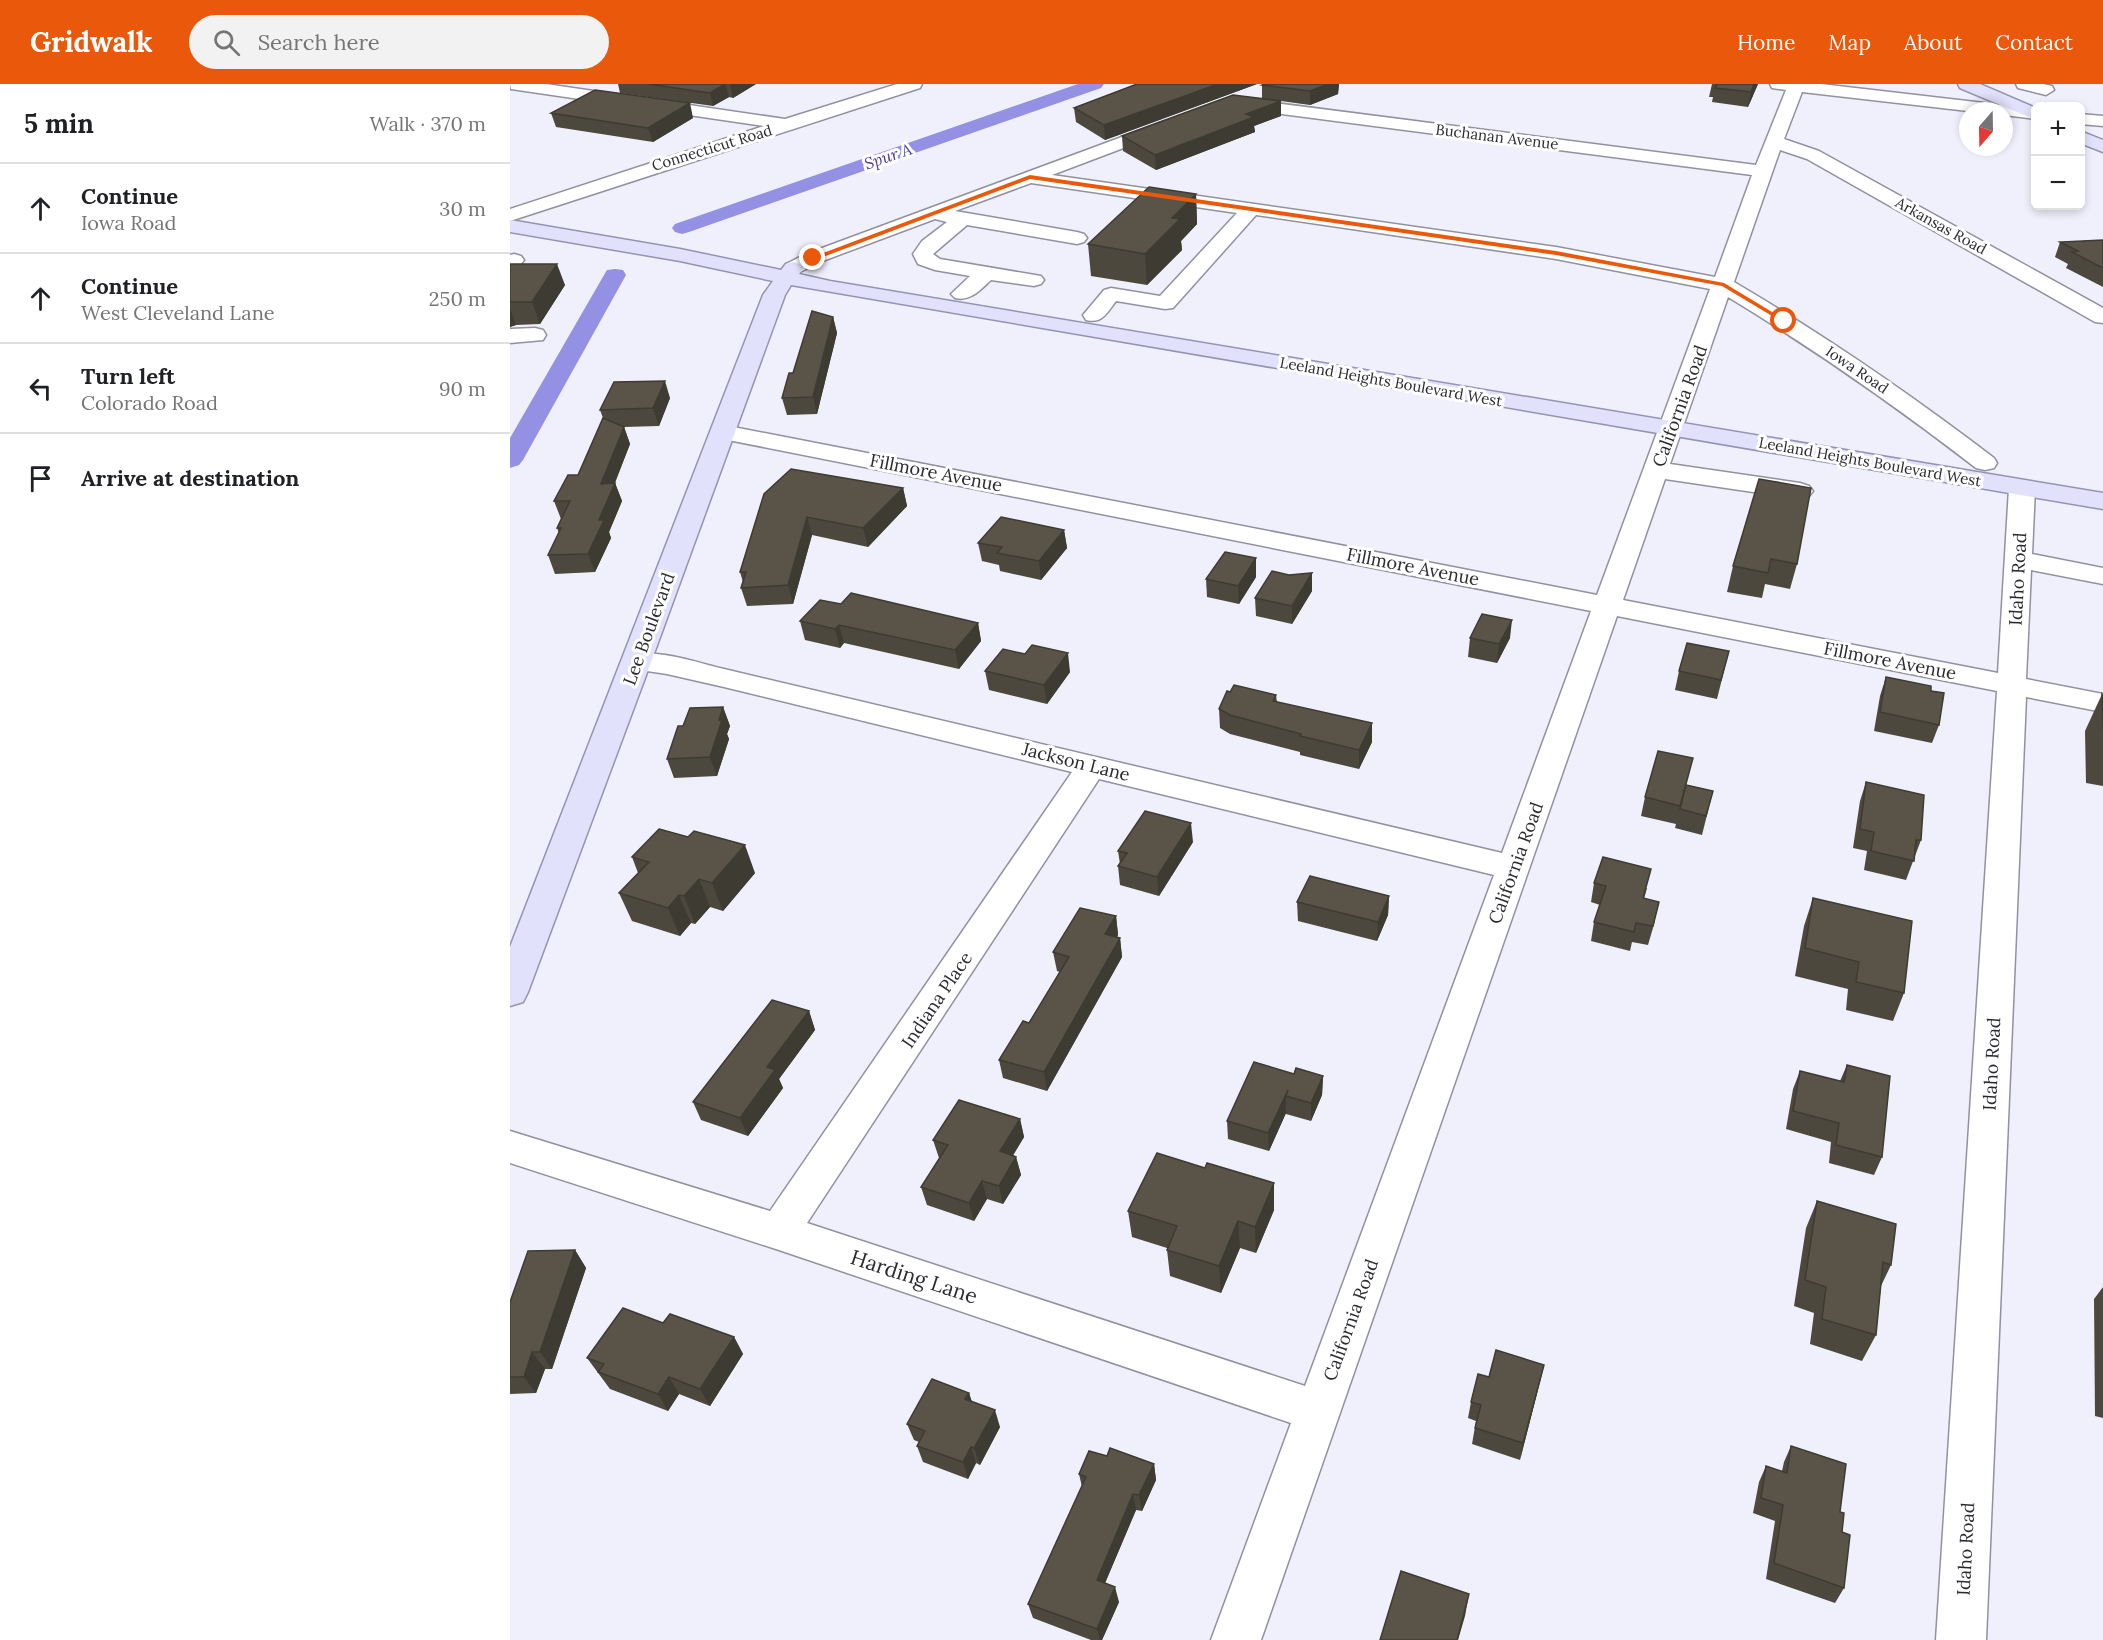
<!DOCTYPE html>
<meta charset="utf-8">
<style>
:root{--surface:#fff;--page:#f2f2f2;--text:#202124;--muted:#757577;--line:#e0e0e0;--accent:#ea580c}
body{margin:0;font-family:Lora,serif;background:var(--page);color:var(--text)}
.controls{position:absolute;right:18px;top:18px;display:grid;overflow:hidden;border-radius:9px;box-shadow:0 3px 9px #0003}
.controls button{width:54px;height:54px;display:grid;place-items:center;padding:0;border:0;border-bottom:2px solid var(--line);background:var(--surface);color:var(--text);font:30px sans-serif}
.compass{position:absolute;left:1449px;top:18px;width:54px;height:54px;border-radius:50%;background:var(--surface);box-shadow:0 3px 9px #0003;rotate:200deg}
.stop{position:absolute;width:18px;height:18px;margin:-14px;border:4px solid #ea580c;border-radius:50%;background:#fff}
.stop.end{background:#ea580c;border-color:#fff;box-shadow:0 2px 6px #0008}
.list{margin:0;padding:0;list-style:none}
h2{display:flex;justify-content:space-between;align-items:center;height:78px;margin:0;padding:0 24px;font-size:26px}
h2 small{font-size:20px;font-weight:400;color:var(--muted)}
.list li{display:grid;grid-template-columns:39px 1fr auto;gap:18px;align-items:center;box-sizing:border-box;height:90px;padding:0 24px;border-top:2px solid var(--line)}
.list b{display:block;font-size:22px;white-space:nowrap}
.list p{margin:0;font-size:20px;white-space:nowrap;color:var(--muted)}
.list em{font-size:20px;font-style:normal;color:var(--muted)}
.icon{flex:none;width:33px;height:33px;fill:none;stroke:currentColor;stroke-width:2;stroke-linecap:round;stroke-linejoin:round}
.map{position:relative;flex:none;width:1593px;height:1556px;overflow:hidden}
header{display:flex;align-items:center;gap:36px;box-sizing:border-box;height:84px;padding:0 30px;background:var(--accent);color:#fff}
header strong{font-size:28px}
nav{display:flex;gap:33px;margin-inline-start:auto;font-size:21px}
.search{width:420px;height:54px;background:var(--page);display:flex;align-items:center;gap:15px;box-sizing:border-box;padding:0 21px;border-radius:33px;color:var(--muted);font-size:22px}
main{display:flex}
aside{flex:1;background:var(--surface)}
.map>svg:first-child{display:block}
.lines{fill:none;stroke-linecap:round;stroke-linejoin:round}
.canal{fill:#9490e4;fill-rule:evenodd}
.minor-casing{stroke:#91919f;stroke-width:3}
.major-casing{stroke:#9494b2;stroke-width:3}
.minor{fill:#fff;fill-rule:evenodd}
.major{fill:#e1e1fb;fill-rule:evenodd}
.wall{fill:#4d483d}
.shaded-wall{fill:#3e3b32}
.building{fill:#595447;stroke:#3e3b32;stroke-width:1.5}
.route{fill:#ea580c}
.labels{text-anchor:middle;stroke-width:6;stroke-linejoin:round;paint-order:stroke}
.far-street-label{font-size:15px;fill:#2a2a30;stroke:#fff}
.far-water-label{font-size:16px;font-style:italic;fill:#4c3c9e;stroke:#fff}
.street-label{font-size:18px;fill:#2a2a30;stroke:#fff}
.near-street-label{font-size:21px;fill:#2a2a30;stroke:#fff}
</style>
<header>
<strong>Gridwalk</strong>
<div class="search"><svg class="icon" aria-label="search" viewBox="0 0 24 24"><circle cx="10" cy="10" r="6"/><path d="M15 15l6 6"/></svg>Search here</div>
<nav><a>Home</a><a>Map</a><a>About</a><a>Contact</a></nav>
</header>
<main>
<aside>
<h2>5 min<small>Walk · 370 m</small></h2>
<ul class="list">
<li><svg class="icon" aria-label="ahead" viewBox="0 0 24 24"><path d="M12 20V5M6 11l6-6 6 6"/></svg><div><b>Continue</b><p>Iowa Road</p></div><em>30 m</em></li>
<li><svg class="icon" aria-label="ahead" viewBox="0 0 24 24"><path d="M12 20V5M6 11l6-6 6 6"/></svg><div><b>Continue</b><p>West Cleveland Lane</p></div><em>250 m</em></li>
<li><svg class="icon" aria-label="left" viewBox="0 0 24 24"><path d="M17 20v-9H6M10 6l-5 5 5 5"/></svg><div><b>Turn left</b><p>Colorado Road</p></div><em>90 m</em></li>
<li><svg class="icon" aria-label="arrive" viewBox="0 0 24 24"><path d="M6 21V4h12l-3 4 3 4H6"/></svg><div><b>Arrive at destination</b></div></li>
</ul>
</aside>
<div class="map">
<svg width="1593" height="1556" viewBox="0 0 1593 1556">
<rect width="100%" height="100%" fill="#f0f0fd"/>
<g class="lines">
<g class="canal">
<polygon points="568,0 594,0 591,4 179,148 172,150 165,148 162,144 165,140"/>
<polygon points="105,185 113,186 116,191 13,376 9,381 0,384 0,354 94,191 97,186"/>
</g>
<g class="minor-casing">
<g id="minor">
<polygon points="0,0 36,0 275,35 387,0 412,0 410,4 0,137 0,125 254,42 1,5"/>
<path d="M1260 0H1311L1526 25V35L1494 31V27H1458L1292 8 1274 55 1309 67 1593 224V239L1585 238 1297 75 1270 66 1224 198C1314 251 1400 310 1484 374L1487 379 1484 384 1475 386 1466 384C1387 323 1304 265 1218 213L1160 380 1290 399 1299 402 1303 407 1299 412 1290 415 1155 395 1113 516 1488 589 1499 404 1503 399 1512 396 1521 399 1525 404 1522 470 1593 484V500L1521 486 1516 595 1593 610V628L1516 613 1476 1556H1426L1487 607 1107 532 751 1556H701L781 1339 269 1166 0 1079V1047L260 1127 562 688 214 603 157 590 117 584 113 578 117 572C147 564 184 578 214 585L992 769 1081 527 213 355 205 353 201 348 205 343 213 341 1087 511 1200 205 1046 175 746 131 663 224 655 225 606 217C597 229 592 240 576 236L573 231 594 206 601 204 650 212 727 129 521 99 445 127 567 148 574 150 577 154 574 158 567 160 457 141 423 170 430 175 531 192 534 196 531 200 524 202 481 196C470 206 460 218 445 214L441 210 460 192 425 186 408 180 403 170 412 157 437 138 425 135 310 178 290 188 283 190 276 188 273 184 276 180 296 170 655 37 661 38 664 42 661 46 542 91 1046 163 1205 193 1242 91 726 24 720 23 717 19 720 15 726 14 1246 81 1276 6 1262 4ZM589 695 984 791 795 1302 297 1139Z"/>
<polygon points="1506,0 1533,0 1542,2 1544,6 1536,11 1508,4"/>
<polygon points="1570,30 1593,32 1593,42 1570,40"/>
<polygon points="4,170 11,172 14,176 7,185 0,187 0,171"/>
<polygon points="25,244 33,246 36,251 33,256 0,259 0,245"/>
</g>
</g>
<g class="major-casing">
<g id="major">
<polygon points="1448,0 1470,0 1526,24 1526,36 1450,4"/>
<polygon points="1570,47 1593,56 1593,68 1570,59"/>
<polygon points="0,136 170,165 271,186 276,180 283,178 290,180 293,184 289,190 320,197 1593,409 1593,425 281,201 275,211 141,578 18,908 13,918 0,922 0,863 253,211 263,197 170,177 0,148"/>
</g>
</g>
<use href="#minor" class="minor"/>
<use href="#major" class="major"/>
</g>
<g class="wall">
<polygon points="108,0 246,0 223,14 219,13 203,22 110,9"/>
<polygon points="627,0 747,0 595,56 566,38 564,24"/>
<polygon points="754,0 829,0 828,10 800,21 771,17 771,32 744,42 745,48 646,86 613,67 612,52 752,15 752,1"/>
<polygon points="1202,0 1248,0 1238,23 1202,18 1203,13 1199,13"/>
<polygon points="41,29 183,34 143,58 46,43"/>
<polygon points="686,110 687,140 671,157 672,166 637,201 581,192 578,160"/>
<polygon points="1593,156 1593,203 1556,184 1558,180 1545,173 1550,158"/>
<polygon points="0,180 55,201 30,240 6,241 0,243"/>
<polygon points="323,233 327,249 307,330 277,331 272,314 283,289"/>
<polygon points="160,314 149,342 114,343 120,360 105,399 112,417 99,448 101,454 85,488 45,490 38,471 49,449 47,444 51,435 44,417 68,391 93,334 90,326"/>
<polygon points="1249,395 1287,480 1280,505 1255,500 1252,514 1217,508 1223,482"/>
<polygon points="393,404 397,422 358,463 302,451 283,520 237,522 231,504 233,498 230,488 254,410"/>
<polygon points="554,446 557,464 531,496 490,487 489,481 472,477 468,459"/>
<polygon points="746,474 746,493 729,520 697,513 696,495"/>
<polygon points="802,489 802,507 782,540 746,532 745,514"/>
<polygon points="331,520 468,539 471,557 449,585 334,559 330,564 295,556 290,537"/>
<polygon points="960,554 1000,554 987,579 958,573"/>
<polygon points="1219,567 1207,615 1165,606 1169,587"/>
<polygon points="475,587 560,588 537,620 479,606"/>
<polygon points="1376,593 1421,607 1429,641 1422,659 1364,647 1370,612"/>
<polygon points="1592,610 1593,611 1593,702 1576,699 1575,647"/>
<polygon points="766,611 767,618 862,658 849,685 790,671 790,668 720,650 710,644 709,625"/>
<polygon points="213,623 220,642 217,650 219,655 207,692 164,694 157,675 173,642"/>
<polygon points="1356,698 1411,756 1396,796 1354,786 1357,767 1343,764 1350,717"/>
<polygon points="1177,701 1203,707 1192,751 1165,744 1166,740 1131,732 1135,713"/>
<polygon points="683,758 649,812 610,801 608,782 610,780 608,767"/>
<polygon points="122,773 245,789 213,827 200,823 185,840 181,839 170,852 122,837 109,809 128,789"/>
<polygon points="1084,799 1137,804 1134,815 1145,837 1138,861 1122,858 1120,867 1081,857 1084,838 1090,821 1081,818"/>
<polygon points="879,812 878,831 867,857 788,837 787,818"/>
<polygon points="1303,814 1394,909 1383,937 1336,926 1338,905 1285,892 1294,842"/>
<polygon points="606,832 608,851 607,853 610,854 612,873 537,1007 493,994 489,976 519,939 550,888 547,887 543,868"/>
<polygon points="299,927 305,946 269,995 273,1004 238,1052 191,1036 183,1018"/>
<polygon points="1337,981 1372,1073 1364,1091 1319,1079 1321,1058 1276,1045 1283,1005 1290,987 1330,997"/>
<polygon points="784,990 813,992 812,1011 801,1037 776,1030 776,1029 759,1067 718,1055 717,1037"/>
<polygon points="510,1035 514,1053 503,1071 506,1073 511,1091 493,1120 477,1115 464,1137 417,1121 411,1103 429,1074 423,1056"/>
<polygon points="695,1084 764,1099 764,1126 746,1169 730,1164 711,1209 660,1192 657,1166 657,1164 622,1153 618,1127"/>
<polygon points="1307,1117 1381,1181 1371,1202 1366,1251 1352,1277 1300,1260 1304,1229 1284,1222 1296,1144"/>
<polygon points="65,1166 76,1184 42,1285 35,1285 26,1309 0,1310 0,1218"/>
<polygon points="1593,1203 1593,1334 1585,1332 1584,1215"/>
<polygon points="153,1239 224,1253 233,1270 200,1322 169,1310 158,1327 100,1305 77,1274"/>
<polygon points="1034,1281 1010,1376 962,1360 966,1337 958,1334 961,1318 979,1293"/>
<polygon points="459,1309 462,1318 490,1343 470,1381 466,1379 458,1395 413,1378 407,1362 409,1358 404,1356 397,1340"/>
<polygon points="1281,1362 1330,1428 1332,1448 1334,1504 1325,1519 1256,1495 1265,1437 1243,1429 1249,1398 1256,1382 1272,1387 1274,1378"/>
<polygon points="597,1372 644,1380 646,1396 632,1427 626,1426 595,1499 609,1518 592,1556 581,1556 523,1534 518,1520 572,1403 569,1390"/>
</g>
<g class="shaded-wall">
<polygon points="215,0 219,13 203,22 200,9"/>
<polygon points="220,0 246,0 223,14"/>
<polygon points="708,0 747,0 595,56 594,41"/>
<polygon points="818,0 829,0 828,10 800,21 800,7"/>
<polygon points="1244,0 1248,0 1238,23 1241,8"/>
<polygon points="771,17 771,32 744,42 745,48 646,86 645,71 736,30"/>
<polygon points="180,19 183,34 143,58 138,44"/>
<polygon points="686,110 687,140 671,157 672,166 637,201 635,170 662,134"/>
<polygon points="47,180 55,201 30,240 22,218"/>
<polygon points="0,225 6,241 0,243"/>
<polygon points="323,233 327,249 307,330 303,313"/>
<polygon points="155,297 160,314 149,342 143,324"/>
<polygon points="114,343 120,360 99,413 105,399 112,417 99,448 101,454 85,488 78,470 91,400"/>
<polygon points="393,404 397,422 358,463 353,444"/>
<polygon points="297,433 302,451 283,520 278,501"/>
<polygon points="554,446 557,464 531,496 529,477"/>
<polygon points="746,474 746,493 729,520 728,502"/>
<polygon points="802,489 802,507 782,540 782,522"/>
<polygon points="1002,536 1000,554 987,579 989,560"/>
<polygon points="468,539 471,557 449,585 445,566"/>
<polygon points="329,541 334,559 330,564 325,545"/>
<polygon points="558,569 560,588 537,620 534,601"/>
<polygon points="213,623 220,642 217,650 219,655 207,692 200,673 209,636"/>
<polygon points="862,639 862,658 849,685 849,666"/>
<polygon points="681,739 683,758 649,812 647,793"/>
<polygon points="235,761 245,789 213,827 202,799"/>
<polygon points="189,795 200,823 185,840 174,812"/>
<polygon points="169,811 181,839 170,852 158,824"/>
<polygon points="879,812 878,831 867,857 868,838"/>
<polygon points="606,832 608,851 598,869 595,850"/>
<polygon points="610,854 612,873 537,1007 534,988"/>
<polygon points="299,927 305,946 269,995 273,1004 238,1052 230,1034 257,983"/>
<polygon points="813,992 812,1011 801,1037 801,1019"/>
<polygon points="778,1006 776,1012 776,1029 759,1067 758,1049"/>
<polygon points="510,1035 514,1053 495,1085 490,1067"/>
<polygon points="506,1073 511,1091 493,1120 489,1102"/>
<polygon points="472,1097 477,1115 464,1137 459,1119"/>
<polygon points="764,1099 764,1126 746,1169 745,1143"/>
<polygon points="728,1137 730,1164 711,1209 709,1182"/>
<polygon points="65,1166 76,1184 42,1285 30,1268"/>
<polygon points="224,1253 233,1270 200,1322 190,1305"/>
<polygon points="22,1268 35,1285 26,1309 14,1293"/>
<polygon points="1034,1281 1030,1298 1010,1376 1013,1359"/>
<polygon points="159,1293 169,1310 158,1327 148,1310"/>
<polygon points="459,1309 464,1325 455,1315"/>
<polygon points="485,1326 490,1343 470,1381 464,1364"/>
<polygon points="461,1363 466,1379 458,1395 453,1378"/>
<polygon points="644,1380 646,1396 632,1427 629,1411"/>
<polygon points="623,1410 626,1426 590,1511 587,1496"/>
<polygon points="605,1503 609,1518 592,1556 590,1556 587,1545"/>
<polygon points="959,1510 955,1532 948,1556 947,1556"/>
</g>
<g class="building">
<polygon points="138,0 215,0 200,9"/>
<polygon points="627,0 708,0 594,41 564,24"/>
<polygon points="754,0 818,0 800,7 752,1"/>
<polygon points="1207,0 1244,0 1241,8 1205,4"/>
<polygon points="85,6 180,19 138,44 41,29"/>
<polygon points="723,11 771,17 736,30 744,33 645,71 612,52"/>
<polygon points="639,103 686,110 662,134 670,135 635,170 578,160"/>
<polygon points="1593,156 1593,184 1562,168 1568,167 1550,158"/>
<polygon points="0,180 47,180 22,218 0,218"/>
<polygon points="302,227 323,233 303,313 272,314 279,289 283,289"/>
<polygon points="155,297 143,324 90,326 104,298"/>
<polygon points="93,334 114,343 91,400 105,399 89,436 94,436 78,470 38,471 51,444 47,444 60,417 44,417 58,391 68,391"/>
<polygon points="281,385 393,404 353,444 297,433 278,501 231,504 236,488 230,488 254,410"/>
<polygon points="1249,395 1301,404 1287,480 1261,475 1258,489 1223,482"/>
<polygon points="491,433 554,446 529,477 487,469 492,463 468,459"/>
<polygon points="715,468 746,474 728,502 696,495"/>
<polygon points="762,487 779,491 802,489 782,522 745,514"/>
<polygon points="341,509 468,539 445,566 329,541 325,545 290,537 310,516 331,520"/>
<polygon points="972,530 1002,536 989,560 960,554"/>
<polygon points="1177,559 1219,567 1211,596 1169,587"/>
<polygon points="522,561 558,569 534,601 475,587 493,565 515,570"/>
<polygon points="1376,593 1421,602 1421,607 1434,609 1429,641 1370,628"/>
<polygon points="724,601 766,611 763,617 862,639 849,666 790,652 791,650 720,631 709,625 717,607 720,608"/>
<polygon points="1592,610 1593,611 1593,647"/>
<polygon points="213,623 209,636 212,636 200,673 157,675 168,642 173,642 180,624"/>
<polygon points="1148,667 1183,674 1170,722 1135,713"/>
<polygon points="1356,698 1414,711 1411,756 1406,756 1404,777 1361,767 1364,748 1350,745"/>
<polygon points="1176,701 1203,707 1196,732 1170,725"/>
<polygon points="635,727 681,739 647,793 608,782 617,769 608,767"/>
<polygon points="149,745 178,753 184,747 235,761 202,799 189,795 174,812 169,811 158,824 109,809 139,778 122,773"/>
<polygon points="1093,773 1141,785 1133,814 1149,818 1143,842 1126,839 1124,848 1084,838 1096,802 1084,799"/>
<polygon points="800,792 879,812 868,838 787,818"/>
<polygon points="1303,814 1402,837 1394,909 1346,898 1349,878 1295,864"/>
<polygon points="570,824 606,832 595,850 610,854 534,988 489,976 513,937 519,939 559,873 543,868"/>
<polygon points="262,916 299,927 257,983 265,986 230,1034 183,1018"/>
<polygon points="744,978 784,990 786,984 813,992 801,1019 776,1012 778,1006 758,1049 717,1037"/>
<polygon points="1337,981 1380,992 1372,1073 1326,1061 1329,1039 1283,1027 1290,987 1334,998"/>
<polygon points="449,1016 510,1035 490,1067 506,1073 489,1102 472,1097 459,1119 411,1103 438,1061 423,1056"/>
<polygon points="647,1069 695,1084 697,1079 764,1099 745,1143 728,1137 709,1182 657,1166 667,1142 618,1127"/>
<polygon points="1307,1117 1386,1140 1381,1181 1373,1178 1366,1251 1312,1235 1316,1203 1295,1196"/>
<polygon points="65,1166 30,1268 22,1268 14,1293 0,1293 0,1218 18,1167"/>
<polygon points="113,1224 153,1239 160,1230 224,1253 190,1305 159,1293 148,1310 88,1288 94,1280 77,1274"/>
<polygon points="986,1266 1034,1281 1013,1359 965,1344 971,1321 961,1318 968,1290 979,1293"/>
<polygon points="422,1295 459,1309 455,1315 485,1326 464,1364 461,1363 453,1378 407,1362 415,1347 397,1340"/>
<polygon points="1281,1362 1336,1380 1330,1428 1334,1429 1332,1448 1340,1451 1334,1504 1264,1479 1273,1421 1251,1414 1256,1382 1277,1389"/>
<polygon points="600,1364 644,1380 629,1411 623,1410 587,1496 605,1503 587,1545 518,1520 576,1393 569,1390 579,1367 597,1372"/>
<polygon points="891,1487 959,1510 947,1556 870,1556"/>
</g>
<polygon class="route" points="520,91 1046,167 1214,199 1277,237 1272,238 1212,202 1046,171 520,95 305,176 300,174"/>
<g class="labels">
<g class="far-street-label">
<text transform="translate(987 53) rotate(7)" y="5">Buchanan Avenue</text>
<text transform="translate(202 64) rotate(-17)" y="5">Connecticut Road</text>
<text transform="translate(1431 142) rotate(29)" y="5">Arkansas Road</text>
<text transform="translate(1347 286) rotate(34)" y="5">Iowa Road</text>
<text transform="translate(881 298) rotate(10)" y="5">Leeland Heights Boulevard West</text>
<text transform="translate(1360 378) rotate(10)" y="5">Leeland Heights Boulevard West</text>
</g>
<g class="far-water-label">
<text transform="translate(378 72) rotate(-19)" y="6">Spur A</text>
</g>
<g class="street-label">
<text transform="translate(1170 322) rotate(-70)" y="6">California Road</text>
<text transform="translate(426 389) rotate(11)" y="6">Fillmore Avenue</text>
<text transform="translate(903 483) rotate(11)" y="6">Fillmore Avenue</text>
<text transform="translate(1508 495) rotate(-87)" y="6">Idaho Road</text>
<text transform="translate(139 545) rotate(-70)" y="6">Lee Boulevard</text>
<text transform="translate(1380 577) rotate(11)" y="6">Fillmore Avenue</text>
<text transform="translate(566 678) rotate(14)" y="6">Jackson Lane</text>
<text transform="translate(1006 779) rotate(-70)" y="6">California Road</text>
<text transform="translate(427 916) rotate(-56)" y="6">Indiana Place</text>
<text transform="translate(1482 980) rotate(-87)" y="6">Idaho Road</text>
<text transform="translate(841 1236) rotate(-70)" y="6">California Road</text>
<text transform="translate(1456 1465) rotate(-87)" y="6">Idaho Road</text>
</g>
<g class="near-street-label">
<text transform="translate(404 1193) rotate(18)" y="7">Harding Lane</text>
</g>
</g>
</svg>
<div class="controls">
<button>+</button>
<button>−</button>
</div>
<svg class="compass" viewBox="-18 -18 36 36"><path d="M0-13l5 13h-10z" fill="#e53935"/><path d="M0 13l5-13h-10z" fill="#757577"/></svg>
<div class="stop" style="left:1274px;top:237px"></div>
<div class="stop end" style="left:303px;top:174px"></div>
</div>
</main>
